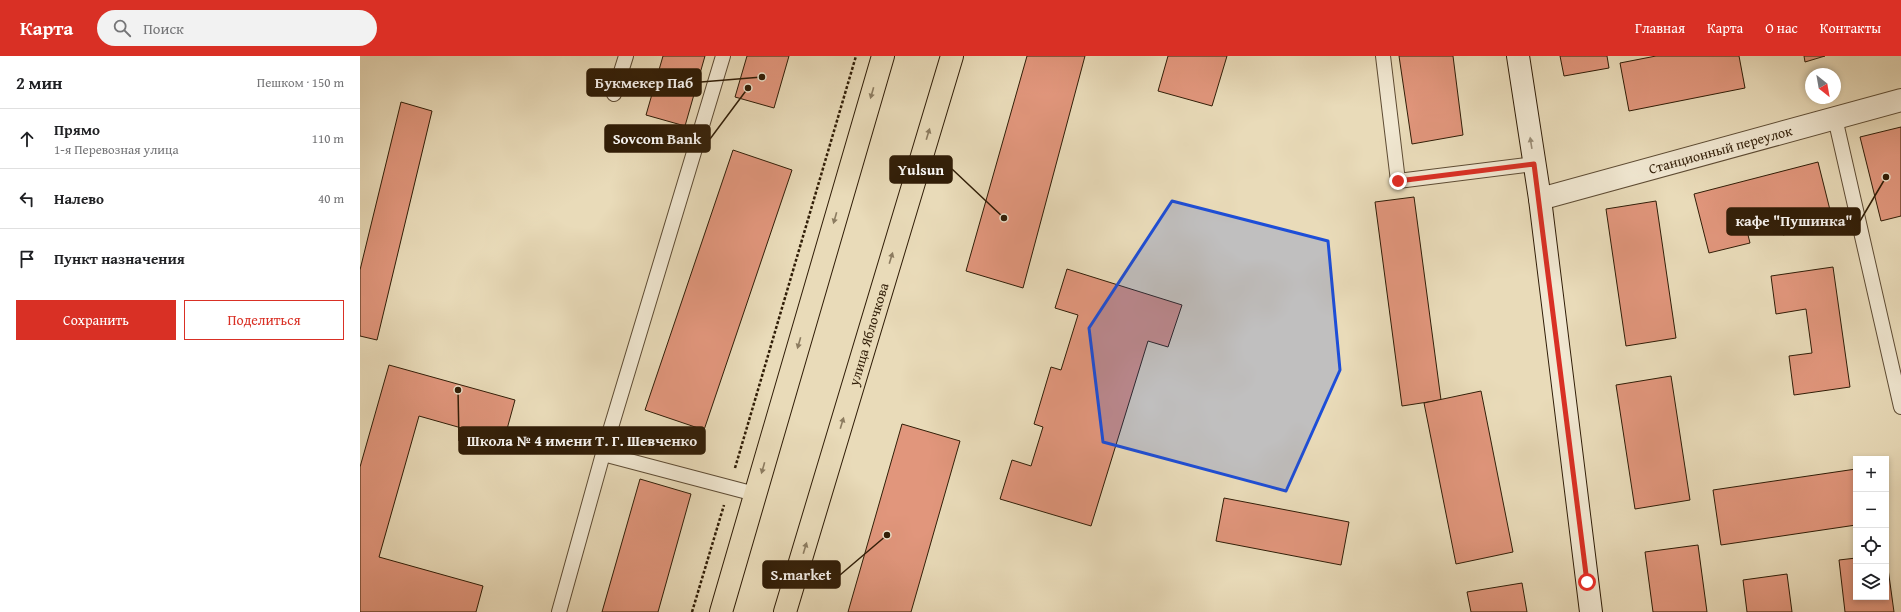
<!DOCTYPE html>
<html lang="ru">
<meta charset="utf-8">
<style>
:root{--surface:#fff;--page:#f2f2f2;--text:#202124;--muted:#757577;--line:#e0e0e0;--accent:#d93025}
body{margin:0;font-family:"Gentium Book Plus",serif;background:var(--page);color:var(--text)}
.controls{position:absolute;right:12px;bottom:12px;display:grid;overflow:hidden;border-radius:0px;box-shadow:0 2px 6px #0003}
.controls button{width:36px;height:36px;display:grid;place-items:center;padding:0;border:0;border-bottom:1px solid var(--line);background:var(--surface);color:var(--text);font:20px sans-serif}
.compass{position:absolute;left:1445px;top:12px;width:36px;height:36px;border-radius:50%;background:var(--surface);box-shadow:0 2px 6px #0003;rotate:149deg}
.stop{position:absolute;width:12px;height:12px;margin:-9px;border:3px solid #d93025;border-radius:50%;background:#fff}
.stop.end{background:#d93025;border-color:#fff;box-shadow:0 1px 4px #0008}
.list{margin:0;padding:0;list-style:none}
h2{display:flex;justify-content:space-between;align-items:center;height:52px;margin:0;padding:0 16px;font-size:17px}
h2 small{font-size:13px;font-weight:400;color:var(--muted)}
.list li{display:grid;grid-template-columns:26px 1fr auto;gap:12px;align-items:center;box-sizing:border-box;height:60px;padding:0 16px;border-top:1px solid var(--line)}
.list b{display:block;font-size:15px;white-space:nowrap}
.list p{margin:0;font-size:13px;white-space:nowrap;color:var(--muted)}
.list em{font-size:13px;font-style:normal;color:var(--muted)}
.actions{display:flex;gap:8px;padding:12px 16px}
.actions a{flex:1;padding:9px 0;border:1px solid var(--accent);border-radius:0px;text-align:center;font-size:14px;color:var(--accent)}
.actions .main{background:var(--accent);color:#fff}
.icon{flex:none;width:22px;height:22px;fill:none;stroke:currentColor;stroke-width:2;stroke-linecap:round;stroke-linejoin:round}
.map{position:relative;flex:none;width:1541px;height:556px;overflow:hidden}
header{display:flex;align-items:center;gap:24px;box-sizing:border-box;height:56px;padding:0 20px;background:var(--accent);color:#fff}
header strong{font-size:19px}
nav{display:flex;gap:22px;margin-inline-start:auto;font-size:14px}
.search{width:280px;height:36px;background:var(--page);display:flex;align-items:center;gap:10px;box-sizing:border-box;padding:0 14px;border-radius:22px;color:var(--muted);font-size:15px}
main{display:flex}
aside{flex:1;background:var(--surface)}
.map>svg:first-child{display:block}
.building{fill:#e1967c;stroke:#301d07}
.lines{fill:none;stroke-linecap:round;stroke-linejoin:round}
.lane-casing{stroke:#5e4c34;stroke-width:16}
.street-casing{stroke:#5e4c34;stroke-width:24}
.secondary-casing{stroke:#301d07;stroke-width:24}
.primary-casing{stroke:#301d07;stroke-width:24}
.path{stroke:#301d07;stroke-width:2.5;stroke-dasharray:3 2;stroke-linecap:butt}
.lane{stroke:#f1e8d2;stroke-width:14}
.street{stroke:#f1e8d2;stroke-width:22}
.secondary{stroke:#f1e8d2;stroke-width:22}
.primary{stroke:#e9dbb9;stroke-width:22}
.oneway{fill:#8c7c60}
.oneway2{fill:#9a8d77}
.route{stroke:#d93025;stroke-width:5}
.marked{fill:#1d4ed8;fill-opacity:0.2;stroke:#1d4ed8;stroke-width:3;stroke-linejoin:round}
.labels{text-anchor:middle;stroke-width:4;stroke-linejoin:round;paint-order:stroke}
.street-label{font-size:14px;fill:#301d07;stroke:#f1e8d2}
.leader{fill:none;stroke:#301d07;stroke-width:1.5}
.callout-dot{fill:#301d07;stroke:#f1e8d2;stroke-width:1.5}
.callout{fill:#301d07;stroke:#301d07;stroke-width:1.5}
.callout-label{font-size:15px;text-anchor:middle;font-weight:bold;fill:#fff}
</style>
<header>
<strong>Карта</strong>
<div class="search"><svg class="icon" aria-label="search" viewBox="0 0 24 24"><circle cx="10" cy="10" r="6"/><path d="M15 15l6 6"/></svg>Поиск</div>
<nav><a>Главная</a><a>Карта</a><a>О нас</a><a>Контакты</a></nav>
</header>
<main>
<aside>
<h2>2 мин<small>Пешком · 150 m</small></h2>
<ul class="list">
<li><svg class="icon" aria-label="ahead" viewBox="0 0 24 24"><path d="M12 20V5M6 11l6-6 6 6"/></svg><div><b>Прямо</b><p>1-я Перевозная улица</p></div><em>110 m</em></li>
<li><svg class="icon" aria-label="left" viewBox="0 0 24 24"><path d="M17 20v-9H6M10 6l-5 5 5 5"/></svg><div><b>Налево</b></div><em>40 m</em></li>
<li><svg class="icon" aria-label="arrive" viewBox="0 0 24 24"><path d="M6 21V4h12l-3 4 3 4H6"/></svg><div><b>Пункт назначения</b></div></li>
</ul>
<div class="actions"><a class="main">Сохранить</a><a>Поделиться</a></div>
</aside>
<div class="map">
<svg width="1541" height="556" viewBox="0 0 1541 556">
<rect width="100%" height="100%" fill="#e9dbb9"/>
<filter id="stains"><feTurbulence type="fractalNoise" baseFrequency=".005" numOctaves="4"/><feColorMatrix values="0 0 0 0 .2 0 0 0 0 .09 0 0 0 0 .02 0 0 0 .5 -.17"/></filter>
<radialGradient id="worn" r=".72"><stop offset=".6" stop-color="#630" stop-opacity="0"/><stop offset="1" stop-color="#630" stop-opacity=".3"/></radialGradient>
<g class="building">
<polygon points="303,0 345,0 325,70 286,59"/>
<polygon points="387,0 429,0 414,52 375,41"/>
<polygon points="667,0 725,0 663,232 606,215"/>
<polygon points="808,0 867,0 852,50 798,35"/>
<polygon points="1039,0 1093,0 1103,79 1052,88"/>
<polygon points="1200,0 1247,0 1249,12 1204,20"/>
<polygon points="1296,0 1379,0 1385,32 1269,55 1260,7"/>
<polygon points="1444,0 1465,0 1445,6"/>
<polygon points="41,46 72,55 17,284 0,280 0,214"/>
<polygon points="1541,71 1541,160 1521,165 1500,81"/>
<polygon points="373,94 432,114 344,374 285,354"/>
<polygon points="1458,106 1473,166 1423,179 1420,167 1387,175 1390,187 1349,197 1334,138"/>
<polygon points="1054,141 1081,344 1042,350 1015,146"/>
<polygon points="1296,145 1316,282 1266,290 1246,153"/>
<polygon points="1473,211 1490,331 1434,339 1429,300 1452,297 1446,253 1416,258 1411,220"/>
<polygon points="707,213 822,249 808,291 788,285 731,470 640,443 652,404 671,410 683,371 674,368 691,311 701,314 718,259 695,252"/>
<polygon points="29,309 155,344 144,384 59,360 19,501 123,530 116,556 0,556 0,411"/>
<polygon points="1311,320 1330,444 1275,453 1256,329"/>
<polygon points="1121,335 1153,496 1096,508 1064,347"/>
<polygon points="542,368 600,385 551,556 488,556"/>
<polygon points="1496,413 1496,469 1361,489 1353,434"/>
<polygon points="280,423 331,438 298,556 242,556"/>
<polygon points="864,442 989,466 981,509 856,485"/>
<polygon points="1338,489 1347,556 1293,556 1285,496"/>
<polygon points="1526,498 1534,556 1485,556 1479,504 1496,502 1496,541 1526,541"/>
<polygon points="1427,518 1432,556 1387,556 1383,524"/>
<polygon points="1162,527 1167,556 1111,556 1107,536"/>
</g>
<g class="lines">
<g class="lane-casing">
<g id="lane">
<polyline points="1023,0 1038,125 1174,108"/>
<polyline points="254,38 266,0"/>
<polyline points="1475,62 1541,351"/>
<polyline points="243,398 395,438"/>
<polyline points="199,556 243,398 363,0"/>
</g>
</g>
<g class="street-casing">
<g id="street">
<path id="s1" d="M1180 143 1541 44"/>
</g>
</g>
<g class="secondary-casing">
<polyline id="secondary" points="1158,0 1180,143 1231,556"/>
</g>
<g class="primary-casing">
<g id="primary">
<polyline points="361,556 523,0"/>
<path id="s2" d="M425 556 592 0"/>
</g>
</g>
<g class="path">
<polyline points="375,412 496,0"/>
<polyline points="332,556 364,449"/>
</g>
<use href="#lane" class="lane"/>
<use href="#street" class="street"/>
<use href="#secondary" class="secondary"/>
<use href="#primary" class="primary"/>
</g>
<defs><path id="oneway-solid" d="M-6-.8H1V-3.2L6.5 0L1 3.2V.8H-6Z"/></defs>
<g class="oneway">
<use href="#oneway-solid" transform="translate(512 37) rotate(106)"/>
<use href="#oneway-solid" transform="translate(568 78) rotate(-73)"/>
<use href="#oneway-solid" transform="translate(475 162) rotate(106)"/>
<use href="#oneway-solid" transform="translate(531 202) rotate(-73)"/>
<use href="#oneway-solid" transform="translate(439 287) rotate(106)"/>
<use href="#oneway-solid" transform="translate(482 367) rotate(-73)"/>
<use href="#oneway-solid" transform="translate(403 412) rotate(106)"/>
<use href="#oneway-solid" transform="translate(445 492) rotate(-73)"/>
</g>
<use class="oneway2" href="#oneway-solid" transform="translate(1171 87) rotate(-99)"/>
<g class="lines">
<polyline class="route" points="1038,125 1174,108 1227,526"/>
</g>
<path class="marked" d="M812 145 968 185 980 314 926 435 743 386 729 272Z"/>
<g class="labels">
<g class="street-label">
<text dy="5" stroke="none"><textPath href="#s1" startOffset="187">Станционный переулок</textPath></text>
<text dy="5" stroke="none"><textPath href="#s2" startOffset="290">улица Яблочкова</textPath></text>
</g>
</g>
<path class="leader" d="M402 21L341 26M388 32L350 83M644 162L592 113M1526 121L1500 165M98 334L99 385M527 479L480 519"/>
<g class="callout-dot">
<circle cx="402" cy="21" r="4"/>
<circle cx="388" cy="32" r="4"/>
<circle cx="644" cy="162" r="4"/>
<circle cx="1526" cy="121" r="4"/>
<circle cx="98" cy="334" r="4"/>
<circle cx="527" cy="479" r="4"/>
</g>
<g class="callout">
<rect x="227" y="13" width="114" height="27" rx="4"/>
<rect x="245" y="69" width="105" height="27" rx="4"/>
<rect x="530" y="100" width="62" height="27" rx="4"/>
<rect x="1367" y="152" width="133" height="27" rx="4"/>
<rect x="99" y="371" width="246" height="27" rx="4"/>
<rect x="403" y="505" width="77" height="27" rx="4"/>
</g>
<g class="callout-label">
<text x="284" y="32">Букмекер Паб</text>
<text x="297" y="88">Sovcom Bank</text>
<text x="561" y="119">Yulsun</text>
<text x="1434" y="170">кафе "Пушинка"</text>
<text x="222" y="390">Школа № 4 имени Т. Г. Шевченко</text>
<text x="441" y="524">S.market</text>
</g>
<rect width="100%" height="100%" filter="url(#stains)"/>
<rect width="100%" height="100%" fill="url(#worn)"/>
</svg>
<div class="controls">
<button>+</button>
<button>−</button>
<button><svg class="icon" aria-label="locate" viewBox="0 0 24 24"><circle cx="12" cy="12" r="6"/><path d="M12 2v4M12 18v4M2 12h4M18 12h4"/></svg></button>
<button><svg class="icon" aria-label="layers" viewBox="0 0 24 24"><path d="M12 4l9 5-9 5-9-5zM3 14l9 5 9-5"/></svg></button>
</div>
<svg class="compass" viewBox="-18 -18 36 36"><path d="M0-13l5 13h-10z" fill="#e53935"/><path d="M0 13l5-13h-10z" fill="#757577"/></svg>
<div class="stop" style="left:1227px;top:526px"></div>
<div class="stop end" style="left:1038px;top:125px"></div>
</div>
</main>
